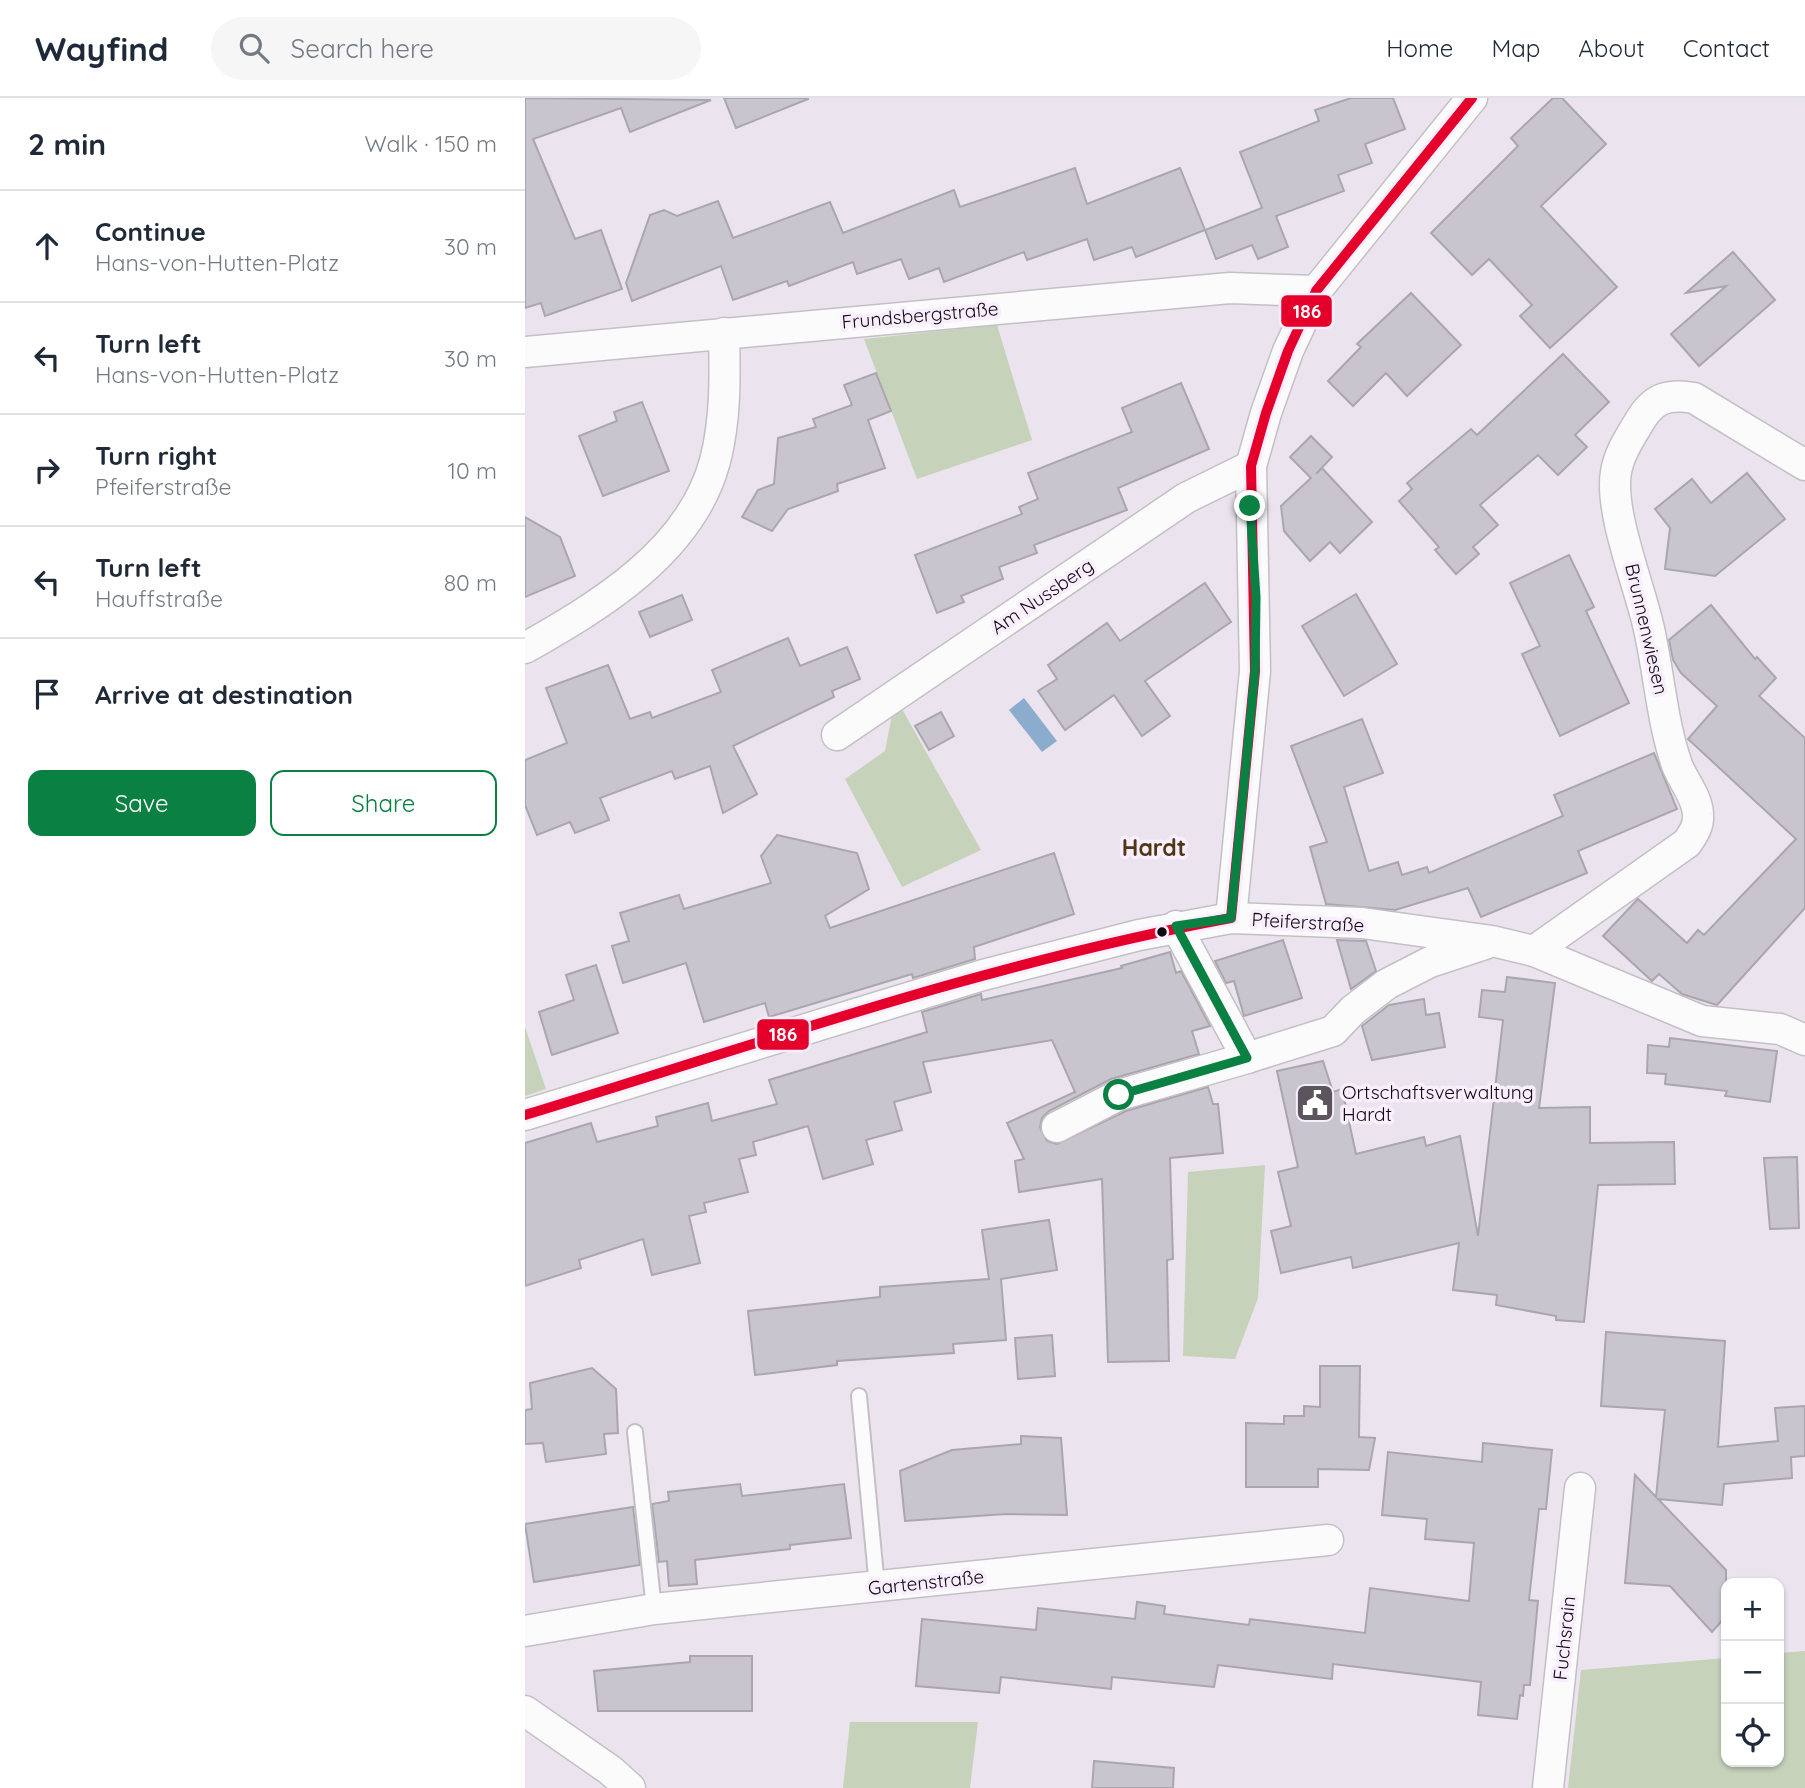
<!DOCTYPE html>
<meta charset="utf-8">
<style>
:root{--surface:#fff;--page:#f6f6f7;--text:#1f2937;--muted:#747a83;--line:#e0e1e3;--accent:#0b8043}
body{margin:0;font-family:Quicksand,sans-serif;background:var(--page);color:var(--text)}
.controls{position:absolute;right:21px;bottom:21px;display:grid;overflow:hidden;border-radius:14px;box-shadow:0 2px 5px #0004}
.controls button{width:63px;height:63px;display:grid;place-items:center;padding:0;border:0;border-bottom:2px solid var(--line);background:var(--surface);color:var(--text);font:35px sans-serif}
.stop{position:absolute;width:21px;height:21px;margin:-16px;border:5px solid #0b8043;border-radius:50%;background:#fff}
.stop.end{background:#0b8043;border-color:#fff;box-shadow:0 2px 7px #0008}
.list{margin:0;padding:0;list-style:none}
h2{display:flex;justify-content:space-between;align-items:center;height:91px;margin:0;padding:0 28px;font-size:30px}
h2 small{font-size:23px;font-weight:400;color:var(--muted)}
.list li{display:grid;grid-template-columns:46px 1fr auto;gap:21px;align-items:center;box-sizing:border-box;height:112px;padding:0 28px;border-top:2px solid var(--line)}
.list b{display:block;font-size:26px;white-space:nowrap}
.list p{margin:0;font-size:23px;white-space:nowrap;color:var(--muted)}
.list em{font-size:23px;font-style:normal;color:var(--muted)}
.actions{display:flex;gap:14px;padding:21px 28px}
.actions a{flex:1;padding:16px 0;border:2px solid var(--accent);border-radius:14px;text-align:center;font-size:24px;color:var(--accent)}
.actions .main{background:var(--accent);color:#fff}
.icon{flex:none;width:38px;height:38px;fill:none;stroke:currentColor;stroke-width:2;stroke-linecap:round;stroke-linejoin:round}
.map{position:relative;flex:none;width:1280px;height:1690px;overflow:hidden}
header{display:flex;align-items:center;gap:42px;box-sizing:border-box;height:98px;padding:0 35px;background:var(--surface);border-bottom:2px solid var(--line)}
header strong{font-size:33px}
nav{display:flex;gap:38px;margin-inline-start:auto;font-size:24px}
.search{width:490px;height:63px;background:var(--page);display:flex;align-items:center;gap:18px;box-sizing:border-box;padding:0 24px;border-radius:38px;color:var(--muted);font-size:26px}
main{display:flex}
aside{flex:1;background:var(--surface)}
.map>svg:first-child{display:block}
.green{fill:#c6d2ba}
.water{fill:#8baccc}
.building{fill:#c9c5ce;stroke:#aba6ae;stroke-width:2}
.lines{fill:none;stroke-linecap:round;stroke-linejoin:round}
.service-casing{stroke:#c4bfc6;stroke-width:18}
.minor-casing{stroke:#c4bfc6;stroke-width:33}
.service{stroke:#fcfbfc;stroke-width:14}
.minor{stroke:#fcfbfc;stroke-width:30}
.bus-1-casing{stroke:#f9eefd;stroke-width:16}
.bus-1{stroke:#e4002b;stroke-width:10}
.route{stroke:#0b8043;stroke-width:9}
.bus-dot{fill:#0e090f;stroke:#f9eefd;stroke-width:2.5}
.labels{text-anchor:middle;stroke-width:7;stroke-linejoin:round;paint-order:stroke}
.street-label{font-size:19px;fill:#0e090f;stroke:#f9eefd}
.poi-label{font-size:19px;fill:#0e090f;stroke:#f9eefd;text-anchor:start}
.quarter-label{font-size:23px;font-weight:bold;fill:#4f3714;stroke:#f9eefd}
.line-badge{stroke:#f9eefd;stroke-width:2.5}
.badge-label{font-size:19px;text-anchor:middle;font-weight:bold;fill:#fff}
</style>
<header>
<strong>Wayfind</strong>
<div class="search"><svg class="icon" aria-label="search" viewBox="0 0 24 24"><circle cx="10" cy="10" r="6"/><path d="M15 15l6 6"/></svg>Search here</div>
<nav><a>Home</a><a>Map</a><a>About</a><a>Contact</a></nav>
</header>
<main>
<aside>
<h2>2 min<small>Walk · 150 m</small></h2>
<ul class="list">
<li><svg class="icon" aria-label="ahead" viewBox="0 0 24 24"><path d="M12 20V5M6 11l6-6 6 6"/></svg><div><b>Continue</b><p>Hans-von-Hutten-Platz</p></div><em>30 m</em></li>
<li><svg class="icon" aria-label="left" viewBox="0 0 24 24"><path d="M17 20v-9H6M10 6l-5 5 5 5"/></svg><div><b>Turn left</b><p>Hans-von-Hutten-Platz</p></div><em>30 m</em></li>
<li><svg class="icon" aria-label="right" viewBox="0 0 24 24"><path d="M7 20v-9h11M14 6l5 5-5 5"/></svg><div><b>Turn right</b><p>Pfeiferstraße</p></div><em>10 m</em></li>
<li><svg class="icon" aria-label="left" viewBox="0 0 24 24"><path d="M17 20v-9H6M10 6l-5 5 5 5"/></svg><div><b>Turn left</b><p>Hauffstraße</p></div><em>80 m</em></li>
<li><svg class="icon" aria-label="arrive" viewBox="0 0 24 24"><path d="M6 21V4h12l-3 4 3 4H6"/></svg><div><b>Arrive at destination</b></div></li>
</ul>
<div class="actions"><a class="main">Save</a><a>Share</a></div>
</aside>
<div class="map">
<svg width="1280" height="1690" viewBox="0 0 1280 1690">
<rect width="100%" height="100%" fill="#ebe4ee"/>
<g class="green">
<polygon points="472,227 507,342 392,381 339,241"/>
<polygon points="377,611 456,752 377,789 320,681 360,653 367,617"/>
<polygon points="0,929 21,991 0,998"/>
<polygon points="740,1067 733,1200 710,1261 658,1258 663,1074"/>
<polygon points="1280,1553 1280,1690 1043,1690 1056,1572 1201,1560 1201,1664 1254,1664 1254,1555"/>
<polygon points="325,1624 453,1624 445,1690 318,1690"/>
</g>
<polygon class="water" points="499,600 532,643 517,654 484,612"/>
<g class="building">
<polygon points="0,0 186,2 105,34 96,10 8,41 50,141 76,132 97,191 20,218 16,205 0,210"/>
<polygon points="199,0 283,0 283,1 211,30"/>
<polygon points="826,0 868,0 880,31 840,46 847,65 813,77 819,93 751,118 763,149 733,161 727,147 691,161 680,132 737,110 715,54 794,23 790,12"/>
<polygon points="1028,0 1037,0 1081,46 1016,108 1092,189 1025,250 995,218 1007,207 964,161 947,177 906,135 993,48 986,40"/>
<polygon points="550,70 562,106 655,70 680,132 611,159 607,149 569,162 562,141 502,162 499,154 419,184 414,170 384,181 376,161 332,176 328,164 264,188 262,183 208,202 196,168 107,203 101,185 125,117 139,112 152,118 193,103 208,140 305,104 318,135 429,92 435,109"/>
<polygon points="1208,154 1250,202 1174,268 1146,236 1201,188 1161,195"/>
<polygon points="886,195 936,247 882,298 861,275 828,308 803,283 836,249 832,246"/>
<polygon points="1038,256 1084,304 1050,337 1062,349 1033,377 1013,357 955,407 973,427 948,449 954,456 931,476 910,452 914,449 874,403 887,391 882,385 946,331 952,337"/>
<polygon points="351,275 366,313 343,322 360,370 312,386 313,393 263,411 247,433 217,419 233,392 249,386 253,340 291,329 288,321 327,307 319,287"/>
<polygon points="656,285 684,351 593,390 602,412 509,447 512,455 474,469 478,481 436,498 439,504 412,515 390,457 497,416 494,409 513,401 503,375 607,334 597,310"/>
<polygon points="117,304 144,373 78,398 54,338 92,323 89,314"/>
<polygon points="786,338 807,359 791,376 797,370 847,424 815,455 805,444 785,463 759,433 756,408 786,380 765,359"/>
<polygon points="1222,375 1260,421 1190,478 1140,471 1145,430 1130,411 1167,381 1186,405"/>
<polygon points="0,419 35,439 50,478 0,499"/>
<polygon points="1044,457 1069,509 1061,513 1104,605 1035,638 997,556 1015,548 985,485"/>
<polygon points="680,485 706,524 620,583 645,618 617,638 589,597 540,632 513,593 532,581 523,567 582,525 595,543"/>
<polygon points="831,496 872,566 819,598 777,528"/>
<polygon points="157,497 167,522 125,539 114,514"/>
<polygon points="1186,507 1230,561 1232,559 1251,580 1234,598 1280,640 1280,810 1192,907 1157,896 1134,876 1127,883 1078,838 1113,801 1162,845 1173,832 1179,837 1271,741 1163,641 1192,608 1156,575 1148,562 1144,542"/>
<polygon points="263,540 275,568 322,549 335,581 307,593 309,599 208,648 232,696 198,715 185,668 150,681 147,673 75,700 84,722 50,735 45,724 12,737 0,707 0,662 42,645 21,590 83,567 105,621 125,614 127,620 196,594 187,572"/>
<polygon points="416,614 429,638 404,652 390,628"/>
<polygon points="837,621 858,675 819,689 844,773 873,764 877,777 902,769 904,775 1038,718 1029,697 1129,655 1152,711 1053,753 1062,775 956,819 943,790 870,812 801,806 785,749 802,744 766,648"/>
<polygon points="252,737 332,755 344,791 300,818 305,830 529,755 549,816 449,849 450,861 388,880 387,876 244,919 240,905 179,924 161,865 98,885 87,848 104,843 95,815 154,797 159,811 246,785 236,758"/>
<polygon points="758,842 777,900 719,918 709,883 701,885 690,863"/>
<polygon points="812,842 841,843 851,873 826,891"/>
<polygon points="645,854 651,875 656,873 685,928 667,933 674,956 586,981 524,1013 517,1020 515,1029 522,1043 532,1046 601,1013 683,989 688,1006 693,1006 698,1055 645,1060 648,1161 642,1162 644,1263 583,1264 577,1081 494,1094 490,1063 499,1061 482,1025 550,994 527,942 398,964 406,994 369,1004 377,1032 341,1042 348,1066 298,1081 283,1028 228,1044 231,1057 214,1061 223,1094 179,1105 181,1114 164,1118 175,1165 127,1177 118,1141 54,1162 56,1170 0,1188 0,1045 66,1025 72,1044 133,1028 131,1019 183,1005 187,1023 252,1006 244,982 402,934 397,914 456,896 457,902 597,870 596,868"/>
<polygon points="71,867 93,935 27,957 14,914 49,902 41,877"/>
<polygon points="982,879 1030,885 1014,1010 1065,1009 1065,1045 1149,1044 1150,1086 1073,1087 1059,1224 1031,1222 1031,1218 971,1207 972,1197 928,1192 934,1145 828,1170 826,1159 756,1175 746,1133 766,1128 753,1074 773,1069 752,973 798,963 808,994 817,991 831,1056 899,1039 901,1048 935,1038 953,1138 978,922 954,919 957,892 980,894"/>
<polygon points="899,901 901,917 914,915 920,949 847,962 837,928 864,907"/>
<polygon points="1145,940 1252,953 1245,1004 1200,998 1202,993 1140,986 1141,976 1122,975 1123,947 1144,949"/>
<polygon points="1272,1059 1274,1130 1245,1131 1239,1060"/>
<polygon points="524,1122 532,1172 476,1181 481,1242 428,1246 429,1255 312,1263 312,1267 230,1277 223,1213 355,1199 355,1189 464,1181 457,1132"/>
<polygon points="1081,1234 1200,1243 1193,1349 1253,1343 1250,1310 1280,1308 1280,1358 1266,1359 1267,1380 1199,1386 1197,1407 1133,1401 1201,1472 1201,1518 1187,1534 1145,1488 1100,1485 1110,1377 1131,1399 1140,1312 1076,1308"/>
<polygon points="527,1237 530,1278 493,1281 490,1240"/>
<polygon points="795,1268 835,1268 834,1339 850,1340 844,1372 793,1371 793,1389 721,1389 721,1325 759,1326 759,1318 779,1318 779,1308 795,1309"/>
<polygon points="67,1270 91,1291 93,1335 79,1336 81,1356 21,1364 18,1345 0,1346 0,1312 7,1311 5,1285"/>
<polygon points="496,1338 536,1340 542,1417 481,1416 380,1423 375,1373 427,1352 496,1346"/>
<polygon points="958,1345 1027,1352 1021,1411 1014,1411 1004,1502 1013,1503 1005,1587 999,1587 998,1598 995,1597 992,1621 953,1617 956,1584 808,1566 807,1581 693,1567 689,1589 587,1579 586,1591 476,1579 474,1595 391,1588 397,1521 511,1532 513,1510 610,1521 612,1504 640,1508 639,1516 724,1527 725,1521 840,1535 845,1490 944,1503 949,1445 900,1441 902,1421 857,1417 863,1354 957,1364"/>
<polygon points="215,1386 217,1398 319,1386 326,1440 265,1447 265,1451 170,1462 172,1486 144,1488 142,1463 134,1464 127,1406 144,1403 143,1394"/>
<polygon points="108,1409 115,1467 9,1484 0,1426"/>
<polygon points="165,1558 227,1558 227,1613 73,1613 69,1573 165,1564"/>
<polygon points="569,1663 649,1670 648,1690 567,1690"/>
</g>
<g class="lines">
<g class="service-casing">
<g id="service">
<polyline points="334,1298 352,1489"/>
<polyline points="110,1334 129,1511"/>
</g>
</g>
<g class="minor-casing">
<g id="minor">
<polyline points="0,254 705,190 791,193"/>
<path d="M0 550C76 507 166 453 190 363 201 321 200 278 199 235"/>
<polyline points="312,637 661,400 726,368"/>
<polyline points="706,820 730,573 726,368 741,315 763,253 791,193 947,0"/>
<polyline points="651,828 722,960 808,933 828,912 862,886 905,864 960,846"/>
<path d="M1009 853 1162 745C1169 735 1174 727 1173 716 1172 698 1158 683 1152 667 1137 624 1134 575 1124 531 1115 489 1084 414 1091 374 1094 356 1104 341 1113 326 1127 301 1141 295 1169 300L1280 367"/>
<polyline points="0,1017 458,877 614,837 706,820 837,825 967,843 1009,853 1177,923 1255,931 1280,942"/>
<polyline points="532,1029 594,997 722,960"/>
<polyline points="0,1533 129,1511 803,1442"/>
<polyline points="0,1613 85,1672 105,1690"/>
<polyline points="1023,1690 1055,1390"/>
</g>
</g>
<use href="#service" class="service"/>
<use href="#minor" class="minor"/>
<g class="bus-1-casing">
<path id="bus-1" d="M0 1017C233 946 466 864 706 820L730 573 726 368 741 315 763 253 791 193 947 0"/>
</g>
<use href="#bus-1" class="bus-1"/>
</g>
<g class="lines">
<polyline class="route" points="594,997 722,960 651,828 706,820 730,573 731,499 725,408"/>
</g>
<defs>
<g id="civic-square" transform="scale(2.0125)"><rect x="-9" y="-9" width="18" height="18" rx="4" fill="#5b565d" stroke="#f9eefd"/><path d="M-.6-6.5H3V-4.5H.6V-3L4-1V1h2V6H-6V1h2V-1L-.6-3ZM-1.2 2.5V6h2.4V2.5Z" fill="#fff"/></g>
</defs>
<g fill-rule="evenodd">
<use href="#civic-square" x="790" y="1005"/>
</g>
<circle class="bus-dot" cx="637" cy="834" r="6"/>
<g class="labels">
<g class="street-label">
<text transform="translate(395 217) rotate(-5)" y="7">Frundsbergstraße</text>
<text transform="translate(517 498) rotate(-34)" y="7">Am Nussberg</text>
<text transform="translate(1122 531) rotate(77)" y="7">Brunnenwiesen</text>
<text transform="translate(783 824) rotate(3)" y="7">Pfeiferstraße</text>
<text transform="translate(401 1484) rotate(-6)" y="7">Gartenstraße</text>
<text transform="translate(1039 1540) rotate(-84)" y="7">Fuchsrain</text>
</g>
<g class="poi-label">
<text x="817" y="1001">Ortschaftsverwaltung<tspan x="817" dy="22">Hardt</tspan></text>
</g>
<g class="quarter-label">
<text x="629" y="758">Hardt</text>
</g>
</g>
<g class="line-badge">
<rect x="755" y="196" width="53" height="34" rx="7" fill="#e4002b"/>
<rect x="231" y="920" width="54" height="33" rx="7" fill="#e4002b"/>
</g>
<g class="badge-label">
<text x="782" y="220">186</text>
<text x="258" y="943">186</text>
</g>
</svg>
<div class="controls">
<button>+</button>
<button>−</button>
<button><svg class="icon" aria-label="locate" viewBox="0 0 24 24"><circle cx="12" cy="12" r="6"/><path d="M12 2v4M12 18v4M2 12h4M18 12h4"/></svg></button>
</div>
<div class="stop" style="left:594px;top:997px"></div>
<div class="stop end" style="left:725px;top:408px"></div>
</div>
</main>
